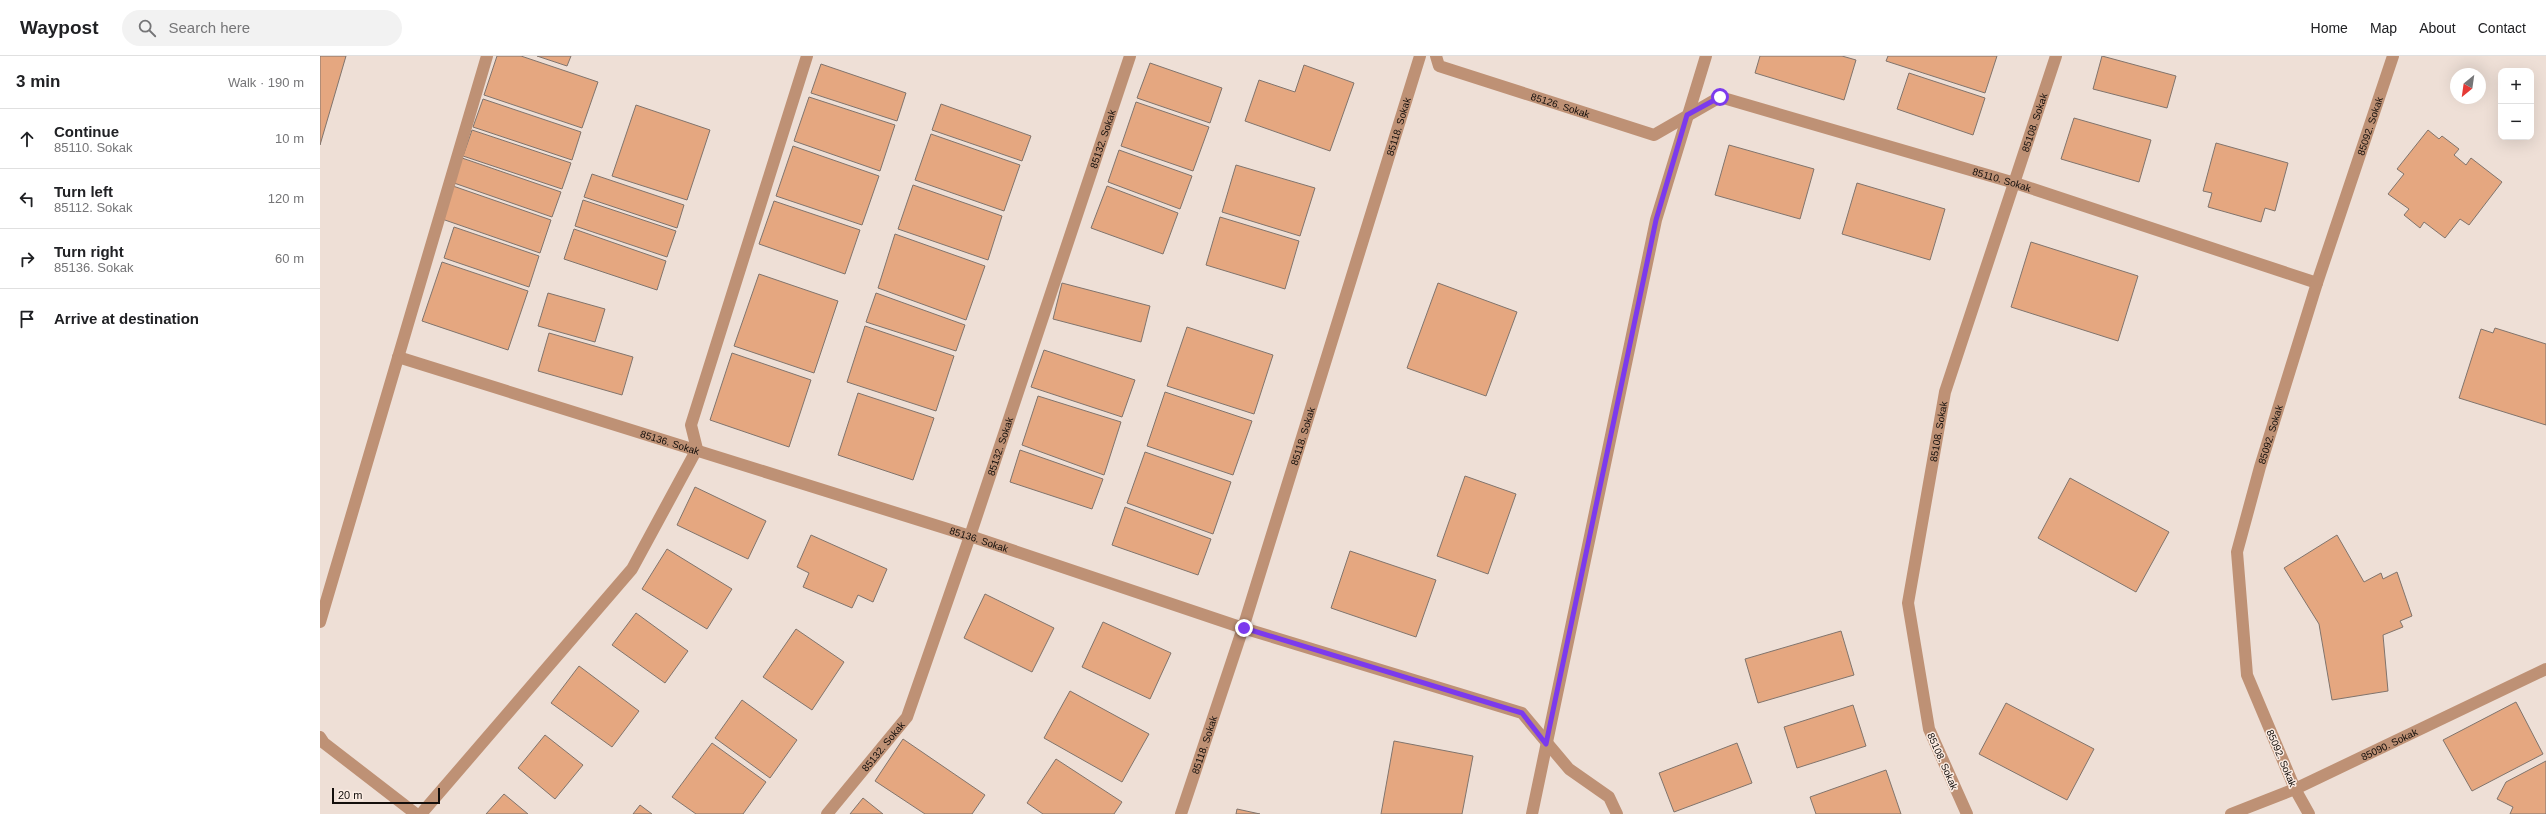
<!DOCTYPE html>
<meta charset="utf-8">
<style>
:root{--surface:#fff;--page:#f2f2f2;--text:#202124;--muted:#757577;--line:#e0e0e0}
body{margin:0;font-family:Helvetica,sans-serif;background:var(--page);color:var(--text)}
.controls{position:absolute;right:12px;top:12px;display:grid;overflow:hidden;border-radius:8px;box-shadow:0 4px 16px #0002}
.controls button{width:36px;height:36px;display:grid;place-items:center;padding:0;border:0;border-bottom:1px solid var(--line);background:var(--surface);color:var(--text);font:20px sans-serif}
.compass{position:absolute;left:2130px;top:12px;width:36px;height:36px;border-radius:50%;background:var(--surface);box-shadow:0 4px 16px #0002;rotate:209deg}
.scale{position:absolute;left:12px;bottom:10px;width:108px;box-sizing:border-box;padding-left:4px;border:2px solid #130e0b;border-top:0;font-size:11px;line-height:14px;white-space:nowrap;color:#130e0b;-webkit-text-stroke:3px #fbece3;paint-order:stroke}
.stop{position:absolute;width:12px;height:12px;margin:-9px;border:3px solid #7c3aed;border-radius:50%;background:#fff}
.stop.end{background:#7c3aed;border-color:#fff;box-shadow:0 1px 4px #0008}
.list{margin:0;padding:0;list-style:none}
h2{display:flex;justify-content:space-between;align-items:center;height:52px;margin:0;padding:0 16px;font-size:17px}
h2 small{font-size:13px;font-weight:400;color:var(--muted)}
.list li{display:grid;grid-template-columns:26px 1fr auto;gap:12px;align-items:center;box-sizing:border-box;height:60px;padding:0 16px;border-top:1px solid var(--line)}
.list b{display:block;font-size:15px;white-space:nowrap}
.list p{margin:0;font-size:13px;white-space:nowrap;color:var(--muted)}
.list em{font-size:13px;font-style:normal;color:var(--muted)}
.icon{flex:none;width:22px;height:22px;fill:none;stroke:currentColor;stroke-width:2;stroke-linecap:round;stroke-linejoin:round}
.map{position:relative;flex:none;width:2226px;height:758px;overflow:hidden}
header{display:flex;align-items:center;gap:24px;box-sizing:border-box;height:56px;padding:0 20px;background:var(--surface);border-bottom:1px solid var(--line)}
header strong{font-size:19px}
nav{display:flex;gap:22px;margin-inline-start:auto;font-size:14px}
.search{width:280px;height:36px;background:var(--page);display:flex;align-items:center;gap:10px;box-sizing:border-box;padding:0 14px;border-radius:22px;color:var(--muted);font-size:15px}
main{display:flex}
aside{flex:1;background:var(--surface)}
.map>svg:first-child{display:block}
.building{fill:#e5a780;stroke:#81746c}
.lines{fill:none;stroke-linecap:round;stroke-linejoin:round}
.minor{stroke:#be9175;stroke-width:12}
.route{stroke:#7c3aed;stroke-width:5}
.labels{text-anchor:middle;stroke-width:3;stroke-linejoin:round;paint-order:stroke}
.street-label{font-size:10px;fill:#130e0b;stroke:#fbece3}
</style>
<header>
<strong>Waypost</strong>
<div class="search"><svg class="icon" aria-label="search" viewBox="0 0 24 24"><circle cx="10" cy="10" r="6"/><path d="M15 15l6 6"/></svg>Search here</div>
<nav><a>Home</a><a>Map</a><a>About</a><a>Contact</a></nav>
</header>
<main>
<aside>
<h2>3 min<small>Walk · 190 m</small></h2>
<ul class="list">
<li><svg class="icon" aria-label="ahead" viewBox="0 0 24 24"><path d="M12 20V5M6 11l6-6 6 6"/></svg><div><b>Continue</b><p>85110. Sokak</p></div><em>10 m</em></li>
<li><svg class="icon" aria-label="left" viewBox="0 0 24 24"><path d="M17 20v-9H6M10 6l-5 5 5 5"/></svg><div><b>Turn left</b><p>85112. Sokak</p></div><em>120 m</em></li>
<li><svg class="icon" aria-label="right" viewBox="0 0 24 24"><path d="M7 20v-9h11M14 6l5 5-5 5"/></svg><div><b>Turn right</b><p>85136. Sokak</p></div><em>60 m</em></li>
<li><svg class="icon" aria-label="arrive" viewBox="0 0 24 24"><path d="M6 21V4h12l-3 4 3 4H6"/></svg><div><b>Arrive at destination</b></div></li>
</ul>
</aside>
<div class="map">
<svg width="2226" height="758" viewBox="0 0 2226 758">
<rect width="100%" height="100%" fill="#eedfd6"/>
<g class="building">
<polygon points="0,0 26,0 0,89"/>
<polygon points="177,0 201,0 278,26 262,72 164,39"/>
<polygon points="217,0 251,0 247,10"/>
<polygon points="1440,0 1522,0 1536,4 1524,44 1435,17"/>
<polygon points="1568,0 1677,0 1665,37 1566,5"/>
<polygon points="1782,0 1856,20 1847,52 1773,33"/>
<polygon points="830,7 902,32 890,67 817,42"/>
<polygon points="501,8 586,37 577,65 491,37"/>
<polygon points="984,9 1034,27 1010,95 925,65 939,24 975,36"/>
<polygon points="1589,17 1665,42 1653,79 1577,53"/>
<polygon points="489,41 575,69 560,115 474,85"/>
<polygon points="163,43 261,76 252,104 153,71"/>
<polygon points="816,46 889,71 873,115 801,90"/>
<polygon points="621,48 711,80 702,105 612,74"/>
<polygon points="316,49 390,74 367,144 292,120"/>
<polygon points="1754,62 1831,84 1819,126 1741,103"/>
<polygon points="152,74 251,107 242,133 143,100"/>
<polygon points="2108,74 2119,83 2122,80 2139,93 2134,99 2146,109 2151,102 2182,126 2149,169 2140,163 2125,182 2104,166 2100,172 2084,159 2089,153 2068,138 2084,118 2077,113"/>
<polygon points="611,78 700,109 684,155 595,124"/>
<polygon points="1896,87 1968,107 1955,155 1945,152 1941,166 1888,151 1892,137 1883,135"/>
<polygon points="1409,89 1494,113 1480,163 1395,139"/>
<polygon points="473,90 559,120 542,169 456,140"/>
<polygon points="799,94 872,120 860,153 788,126"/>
<polygon points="142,102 241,136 232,161 134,127"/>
<polygon points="916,109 995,132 980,180 902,156"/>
<polygon points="272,118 364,149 357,172 264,141"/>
<polygon points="1537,127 1625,153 1610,204 1522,178"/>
<polygon points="593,129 682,160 668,204 578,173"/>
<polygon points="133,130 231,164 220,197 122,163"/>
<polygon points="787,130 858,157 843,198 771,172"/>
<polygon points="263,144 356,175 347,201 255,170"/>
<polygon points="454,145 540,174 525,218 439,188"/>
<polygon points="900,161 979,185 965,233 886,209"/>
<polygon points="134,171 219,200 209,231 124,202"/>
<polygon points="254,173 346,205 337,234 244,203"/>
<polygon points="575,178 665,210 646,264 558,232"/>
<polygon points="1711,186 1818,220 1798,285 1691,251"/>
<polygon points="122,206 208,235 188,294 102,265"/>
<polygon points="439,218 518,245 494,317 414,290"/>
<polygon points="742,227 830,250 821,286 733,263"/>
<polygon points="1118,227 1197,256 1166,340 1087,312"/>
<polygon points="228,237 285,253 275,286 218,270"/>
<polygon points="556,237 645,269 636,295 546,266"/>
<polygon points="545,270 634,300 616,355 527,326"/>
<polygon points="867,271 953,299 934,358 847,330"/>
<polygon points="2175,272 2226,288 2226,369 2139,342 2161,273 2173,277"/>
<polygon points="229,277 313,301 302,339 218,315"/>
<polygon points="724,294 815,324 802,361 711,331"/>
<polygon points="412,297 491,324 469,391 390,364"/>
<polygon points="845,336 932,365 913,419 827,390"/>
<polygon points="538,337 614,362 593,424 518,399"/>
<polygon points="718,340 801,366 784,419 702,389"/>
<polygon points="700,394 783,423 772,453 690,426"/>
<polygon points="825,396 911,426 893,478 807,447"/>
<polygon points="1145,420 1196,438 1168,518 1117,500"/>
<polygon points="1750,422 1849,476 1816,536 1718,482"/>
<polygon points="375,431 446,465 428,503 357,469"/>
<polygon points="805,451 891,483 878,519 792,489"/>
<polygon points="491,479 567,513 553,546 538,539 532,552 483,531 489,517 477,511"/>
<polygon points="2017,479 2044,526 2061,517 2063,523 2077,516 2092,560 2080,565 2083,571 2063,579 2068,635 2012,644 1999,568 1964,512"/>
<polygon points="347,493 412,533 387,573 322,533"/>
<polygon points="1030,495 1116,524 1096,581 1011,552"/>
<polygon points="665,538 734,572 712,616 644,582"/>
<polygon points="316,557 368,595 345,627 292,589"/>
<polygon points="783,566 851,597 830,643 762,611"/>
<polygon points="476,573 524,606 492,654 443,621"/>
<polygon points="1521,575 1534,619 1438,647 1425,603"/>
<polygon points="259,610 319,655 292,691 231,647"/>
<polygon points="750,635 829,678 802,726 724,682"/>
<polygon points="422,644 477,684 450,722 395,682"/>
<polygon points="2196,646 2223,698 2152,735 2123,684"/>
<polygon points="1686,647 1774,693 1747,744 1659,698"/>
<polygon points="1533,649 1546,690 1477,712 1464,671"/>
<polygon points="225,679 263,709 235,743 198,712"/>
<polygon points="583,683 665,739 652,758 605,758 555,725"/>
<polygon points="1074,685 1153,700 1142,758 1061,758"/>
<polygon points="392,687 446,726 423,758 376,758 352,741"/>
<polygon points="1417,687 1432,727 1354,756 1339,717"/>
<polygon points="736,703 802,746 794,758 723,758 707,747"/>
<polygon points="2226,705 2226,758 2190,758 2193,751 2177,743 2186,726"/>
<polygon points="1566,714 1581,758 1496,758 1490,741"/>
<polygon points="184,738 208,758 166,758"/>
<polygon points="543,742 563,758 530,758"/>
<polygon points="320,749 332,758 313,758"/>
<polygon points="917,753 940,758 916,758"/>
</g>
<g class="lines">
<g class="minor">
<path id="s1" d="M1116 0 1119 10 1334 79 1400 41 1695 127 1997 227"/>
<path id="s2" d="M78 301 650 480 923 572 1202 657 1249 713 1289 741 1297 758"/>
<polyline points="0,566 167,0"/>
<polyline points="0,681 4,687 96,758"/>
<polyline points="101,758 312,513 377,393 371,369 487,0"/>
<path id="s3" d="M507 758 587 661 650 480 810 0"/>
<path id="s4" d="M861 758 923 572 1100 0"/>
<polyline points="1212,758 1336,164 1386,0"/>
<path id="s5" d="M1647 758 1609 673 1588 547 1625 336 1736 0"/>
<path id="s6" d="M1911 758 1975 733 2226 613"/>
<path id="s7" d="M1989 758 1975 733 1927 619 1917 496 1940 411 1997 227 2073 0"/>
</g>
</g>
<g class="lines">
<polyline class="route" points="924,572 1202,657 1226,688 1336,164 1367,59 1400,41"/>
</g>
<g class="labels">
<g class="street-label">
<text dy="4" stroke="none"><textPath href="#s1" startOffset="138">85126. Sokak</textPath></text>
<text dy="4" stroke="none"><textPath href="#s5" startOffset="719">85108. Sokak</textPath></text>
<text dy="4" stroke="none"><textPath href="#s4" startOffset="721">85118. Sokak</textPath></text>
<text dy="4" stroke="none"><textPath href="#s7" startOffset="722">85092. Sokak</textPath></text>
<text dy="4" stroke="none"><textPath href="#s3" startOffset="736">85132. Sokak</textPath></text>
<text dy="4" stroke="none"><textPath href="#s1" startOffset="606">85110. Sokak</textPath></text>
<text dy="4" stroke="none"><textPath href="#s5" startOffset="395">85108. Sokak</textPath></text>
<text dy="4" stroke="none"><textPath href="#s7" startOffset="398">85092. Sokak</textPath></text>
<text dy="4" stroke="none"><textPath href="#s4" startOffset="397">85118. Sokak</textPath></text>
<text dy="4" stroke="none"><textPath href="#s2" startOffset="285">85136. Sokak</textPath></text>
<text dy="4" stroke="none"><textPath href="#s3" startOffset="412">85132. Sokak</textPath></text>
<text dy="4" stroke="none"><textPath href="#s2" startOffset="609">85136. Sokak</textPath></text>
<text dy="4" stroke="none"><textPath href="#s4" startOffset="73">85118. Sokak</textPath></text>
<text dy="4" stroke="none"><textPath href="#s6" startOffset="173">85090. Sokak</textPath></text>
<text dy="4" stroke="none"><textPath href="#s3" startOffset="88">85132. Sokak</textPath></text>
<text transform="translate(1962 702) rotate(67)" y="4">85092. Sokak</text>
<text transform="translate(1623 705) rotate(66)" y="4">85108. Sokak</text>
</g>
</g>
</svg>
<div class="controls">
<button>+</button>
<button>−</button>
</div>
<svg class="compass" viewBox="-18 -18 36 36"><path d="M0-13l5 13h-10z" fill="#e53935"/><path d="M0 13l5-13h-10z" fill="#757577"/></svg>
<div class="scale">20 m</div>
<div class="stop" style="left:1400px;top:41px"></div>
<div class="stop end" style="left:924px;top:572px"></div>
</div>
</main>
